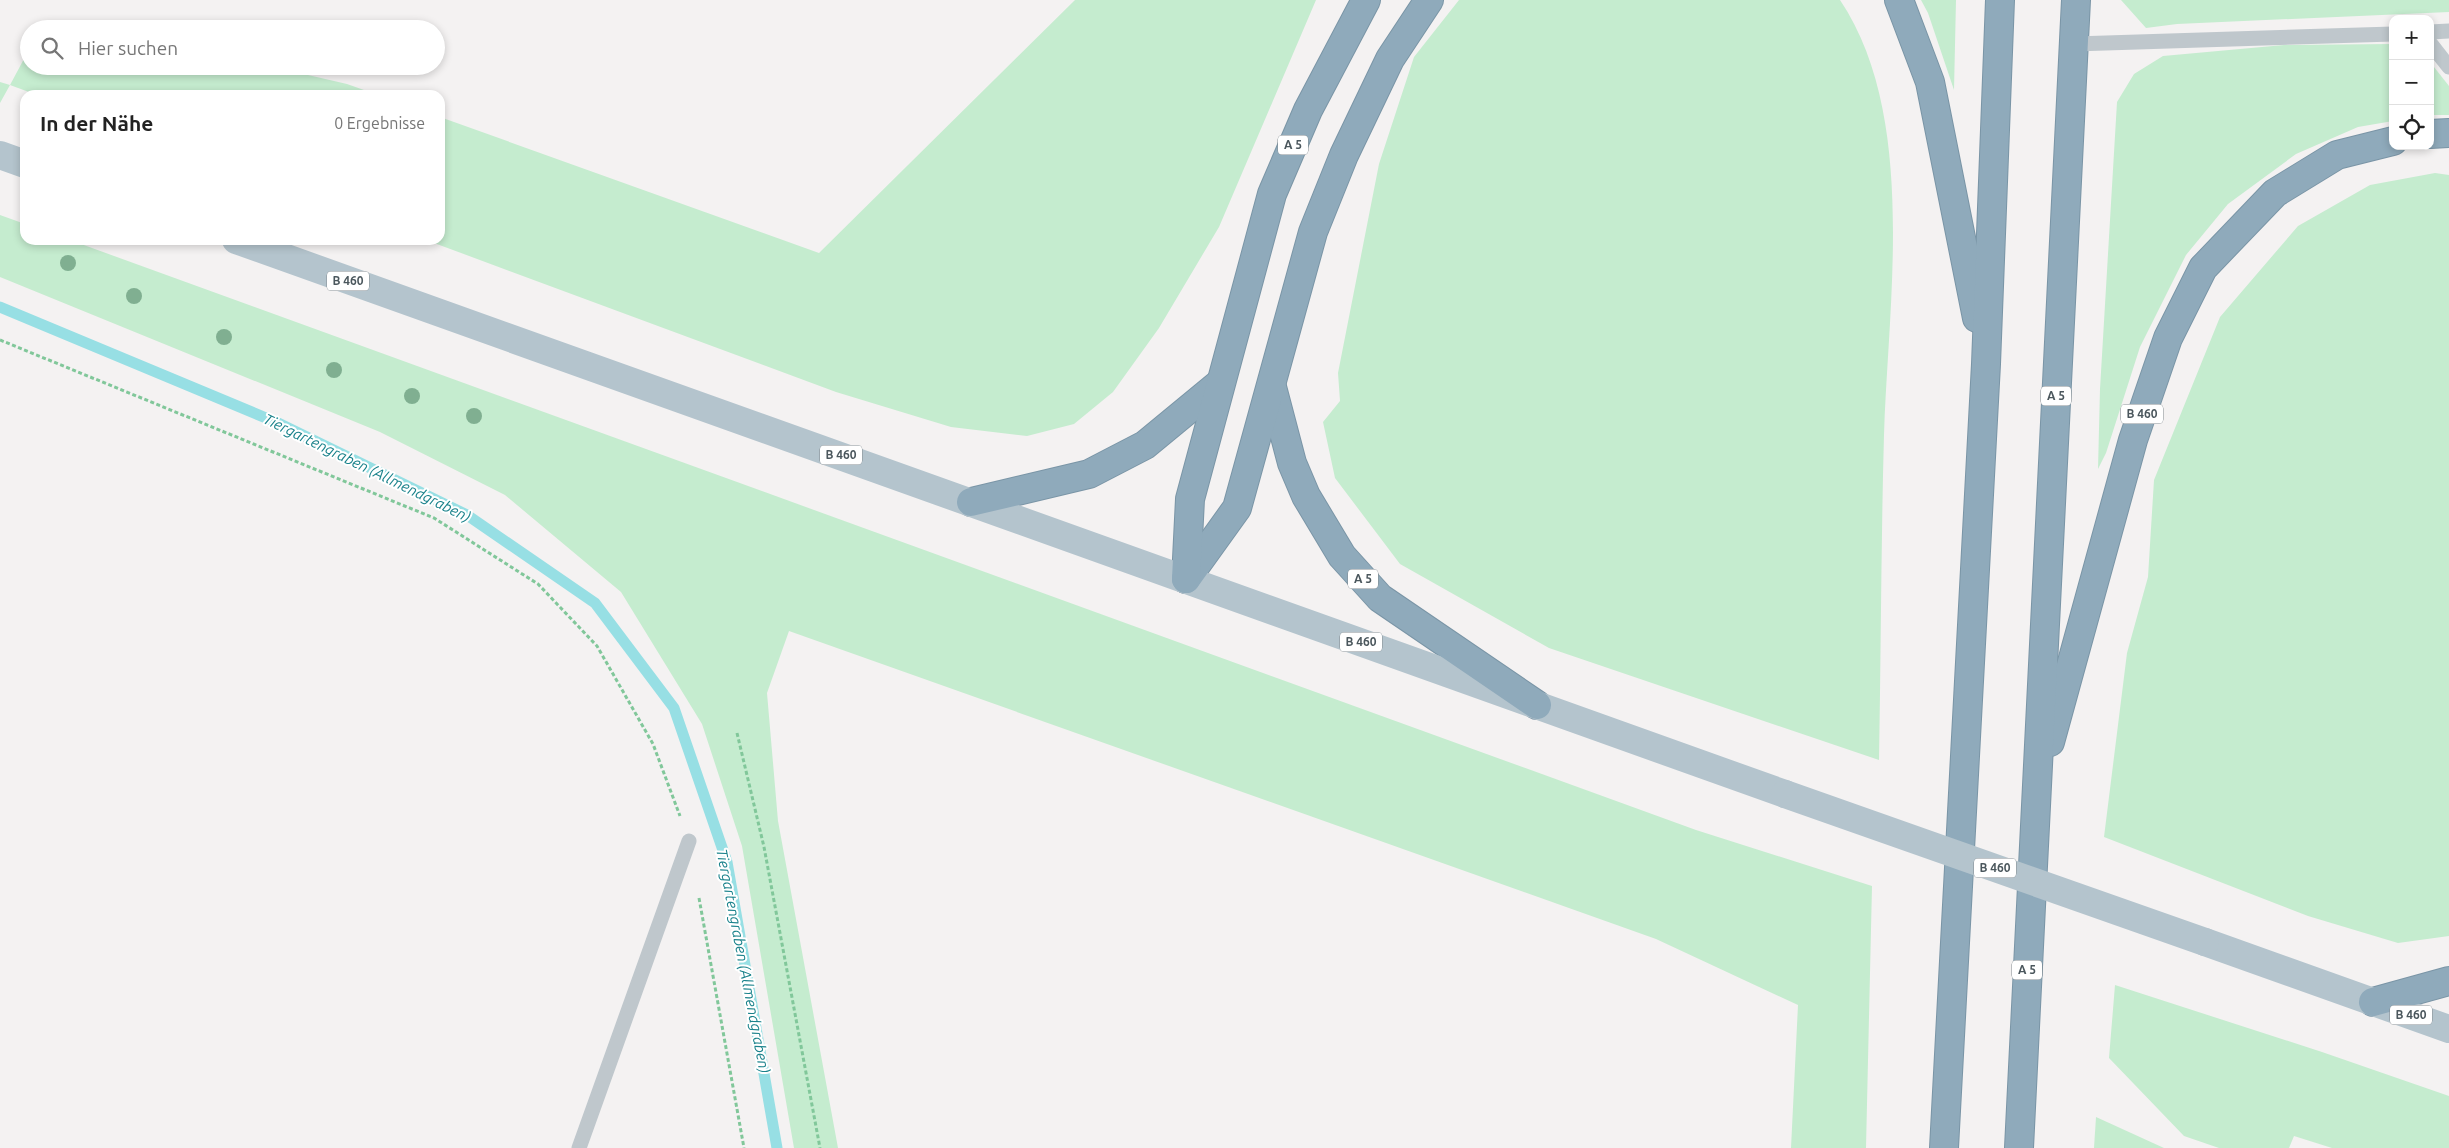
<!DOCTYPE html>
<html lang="de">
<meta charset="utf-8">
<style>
:root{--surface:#fff;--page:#f2f2f2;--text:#222;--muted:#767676;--line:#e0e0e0}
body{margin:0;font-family:Ubuntu,sans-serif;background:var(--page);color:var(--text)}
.controls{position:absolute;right:15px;top:15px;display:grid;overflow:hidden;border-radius:10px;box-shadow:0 2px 8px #0003}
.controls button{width:45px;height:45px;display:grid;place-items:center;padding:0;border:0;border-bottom:1px solid var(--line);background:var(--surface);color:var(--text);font:25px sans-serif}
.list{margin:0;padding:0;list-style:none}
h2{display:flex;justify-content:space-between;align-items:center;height:65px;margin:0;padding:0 20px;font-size:21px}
h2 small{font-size:16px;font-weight:400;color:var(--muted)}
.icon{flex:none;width:28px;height:28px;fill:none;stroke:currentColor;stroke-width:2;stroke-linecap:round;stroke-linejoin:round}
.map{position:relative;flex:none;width:2449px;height:1148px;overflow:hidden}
.search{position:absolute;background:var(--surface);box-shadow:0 2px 8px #0003;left:20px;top:20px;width:425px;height:55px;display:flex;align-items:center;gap:12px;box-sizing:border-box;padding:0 18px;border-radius:28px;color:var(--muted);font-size:19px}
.panel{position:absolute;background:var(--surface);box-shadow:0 2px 8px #0003;left:20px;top:90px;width:425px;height:155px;border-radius:15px}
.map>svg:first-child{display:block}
.green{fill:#c5eccf}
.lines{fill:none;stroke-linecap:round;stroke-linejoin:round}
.stream{stroke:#97dfe4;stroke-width:11}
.motorway-casing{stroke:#7a95a6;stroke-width:30}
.path{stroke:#81c79a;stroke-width:3;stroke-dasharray:4 2.5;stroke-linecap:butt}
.service{stroke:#bfc7cc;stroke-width:15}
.primary{stroke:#b4c4cd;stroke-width:28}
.motorway{stroke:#8faabb;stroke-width:28}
.primary-bridge{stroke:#b4c4cd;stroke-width:28}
.tree{fill:#80af91}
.labels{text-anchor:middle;stroke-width:4;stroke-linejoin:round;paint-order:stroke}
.shield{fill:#fff;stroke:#81898e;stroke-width:1}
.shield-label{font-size:12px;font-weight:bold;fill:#4b575d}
.water-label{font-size:15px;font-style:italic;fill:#1a828b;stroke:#fff}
</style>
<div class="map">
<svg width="2449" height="1148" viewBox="0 0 2449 1148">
<rect width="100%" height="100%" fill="#f4f2f2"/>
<g class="green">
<polygon points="1075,0 1316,0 1219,227 1159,328 1113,392 1074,424 1027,436 951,427 836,392 426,240 440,240 440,117 819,253"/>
<path d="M1459 0H1840C1918 116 1888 302 1884 435 1881 543 1881 652 1879 760L1549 648 1400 564 1335 478 1323 422 1340 401 1338 373 1379 164 1414 57Z"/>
<polygon points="1921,0 1956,0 1954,90 1928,13"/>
<polygon points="2121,0 2449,0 2449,12 2177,24 2146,28"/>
<polygon points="2393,44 2393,121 2358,127 2296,154 2228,204 2186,255 2140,347 2106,453 2098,469 2100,389 2117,102 2134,74 2163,56 2284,45"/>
<polygon points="29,55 29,66 269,66 347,84 378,95 37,95 10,85 0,103 0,82 10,85 25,57"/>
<polygon points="2430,62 2449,86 2449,115 2430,115"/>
<polygon points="2435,173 2449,175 2449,936 2398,943 2308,916 2104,837 2127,653 2148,577 2154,480 2220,317 2298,226 2370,185"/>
<polygon points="0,215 25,224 25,240 70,240 1696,830 1872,886 1866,1148 1791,1148 1798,1005 1656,939 789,631 767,693 778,821 838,1148 794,1148 742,846 702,724 621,592 505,495 380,432 0,277"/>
<polygon points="2115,985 2322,1052 2449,1096 2449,1148 2332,1148 2294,1136 2289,1148 2219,1148 2184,1136 2109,1058"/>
<polygon points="2096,1117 2164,1148 2094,1148"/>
</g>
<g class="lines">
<polyline class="stream" points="0,307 278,423 467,515 595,603 674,708 727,862 777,1148"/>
<g class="motorway-casing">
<g id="motorway">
<polyline points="1899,0 1930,82 1977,318"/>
<polyline points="2430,134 2449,133"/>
<polyline points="1272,387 1292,463 1306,496 1342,556 1380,598 1537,705"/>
<polyline points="971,502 1089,474 1145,445 1219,384"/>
<polyline points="1186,579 1237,508 1313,232 1344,155 1390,59 1429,0"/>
<polyline points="1186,579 1190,499 1272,194 1308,110 1366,0"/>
<polyline points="2050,742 2133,440 2168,338 2203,268 2275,193 2337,155 2393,141"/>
<polyline points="2373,1002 2449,981"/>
<polyline points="1944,1148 1986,364 2000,0"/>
<polyline points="2019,1148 2076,0"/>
</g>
</g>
<g class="path">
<polyline points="0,340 434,518 538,584 597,646 653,744 680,816"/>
<polyline points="737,733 764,847 820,1148"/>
<polyline points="699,898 744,1148"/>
</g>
<g class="service">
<polyline points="2430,32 2449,31"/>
<polyline points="2430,43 2449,67"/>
<polyline points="2074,44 2393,34"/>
<polyline points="579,1148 689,841"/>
</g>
<g class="primary">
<polyline points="0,155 25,164"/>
<polyline points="236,240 1785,794"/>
<polyline points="2205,942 2449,1029"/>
</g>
<use href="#motorway" class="motorway"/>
<polyline class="primary-bridge" points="1785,794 2205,942"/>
</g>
<g class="tree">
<circle cx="68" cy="263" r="8"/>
<circle cx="134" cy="296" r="8"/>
<circle cx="224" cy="337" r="8"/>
<circle cx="334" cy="370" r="8"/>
<circle cx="412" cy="396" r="8"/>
<circle cx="474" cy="416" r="8"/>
</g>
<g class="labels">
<g class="shield">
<rect x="1278" y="135.5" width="30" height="19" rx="4"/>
<rect x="327" y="271.5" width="42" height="19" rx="4"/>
<rect x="2041" y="386.5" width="30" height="19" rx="4"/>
<rect x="2121" y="404.5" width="42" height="19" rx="4"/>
<rect x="820" y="445.5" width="42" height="19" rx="4"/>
<rect x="1348" y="569.5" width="30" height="19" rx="4"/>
<rect x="1340" y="632.5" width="42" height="19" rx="4"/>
<rect x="1974" y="858.5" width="42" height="19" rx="4"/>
<rect x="2012" y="960.5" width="30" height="19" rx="4"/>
<rect x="2390" y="1005.5" width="42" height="19" rx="4"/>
</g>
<g class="shield-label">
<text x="1293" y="149">A 5</text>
<text x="348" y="285">B 460</text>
<text x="2056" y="400">A 5</text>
<text x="2142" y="418">B 460</text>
<text x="841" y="459">B 460</text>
<text x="1363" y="583">A 5</text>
<text x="1361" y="646">B 460</text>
<text x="1995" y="872">B 460</text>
<text x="2027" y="974">A 5</text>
<text x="2411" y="1019">B 460</text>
</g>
<g class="water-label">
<text transform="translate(367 468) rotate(26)" y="5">Tiergartengraben (Allmendgraben)</text>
<text transform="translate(743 961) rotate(79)" y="5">Tiergartengraben (Allmendgraben)</text>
</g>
</g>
</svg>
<div class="controls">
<button>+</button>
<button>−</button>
<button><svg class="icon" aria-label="locate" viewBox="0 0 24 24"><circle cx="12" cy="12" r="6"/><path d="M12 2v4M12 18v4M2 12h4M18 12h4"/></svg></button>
</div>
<div class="search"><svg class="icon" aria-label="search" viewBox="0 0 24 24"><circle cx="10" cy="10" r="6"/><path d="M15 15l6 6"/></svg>Hier suchen</div>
<section class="panel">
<h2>In der Nähe<small>0 Ergebnisse</small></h2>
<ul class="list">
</ul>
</section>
</div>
